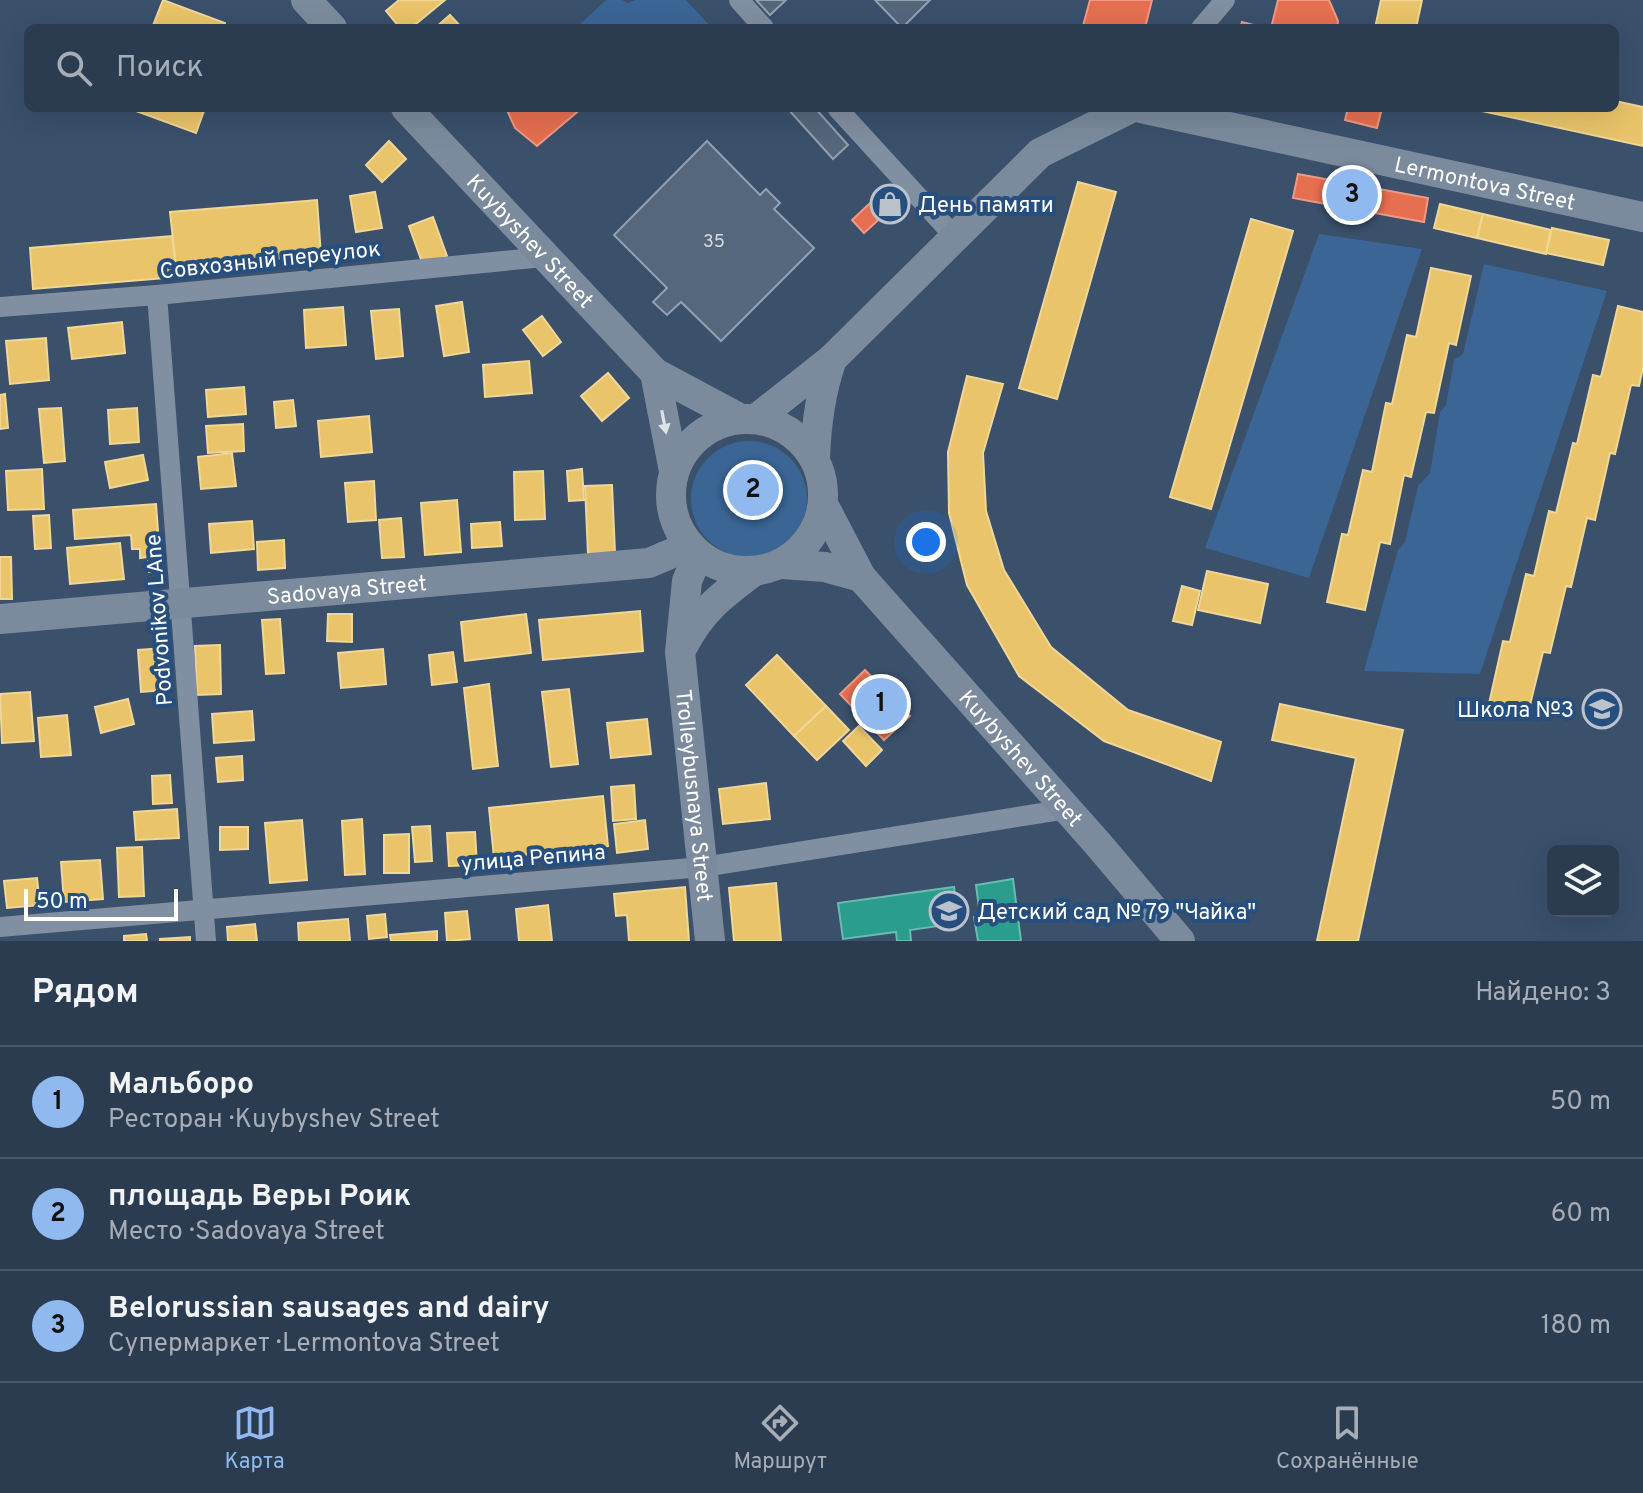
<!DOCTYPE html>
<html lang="ru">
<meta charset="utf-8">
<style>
:root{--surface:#2c3c50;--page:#344357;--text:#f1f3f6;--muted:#a6adb7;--line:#485667;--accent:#90b9f0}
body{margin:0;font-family:Overpass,sans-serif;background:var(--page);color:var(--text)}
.controls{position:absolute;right:24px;bottom:24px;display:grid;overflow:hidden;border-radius:12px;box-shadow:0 8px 32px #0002}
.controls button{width:72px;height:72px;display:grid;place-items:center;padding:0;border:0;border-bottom:2px solid var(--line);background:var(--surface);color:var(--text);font:40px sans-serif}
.scale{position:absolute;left:24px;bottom:20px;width:154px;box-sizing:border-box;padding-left:8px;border:4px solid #fff;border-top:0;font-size:22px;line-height:28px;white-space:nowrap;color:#fff;-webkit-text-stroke:6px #264f7f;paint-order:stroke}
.you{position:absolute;left:926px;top:542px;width:28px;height:28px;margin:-20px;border:6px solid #fff;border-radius:50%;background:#1a73e8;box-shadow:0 0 0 12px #1a73e833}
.badge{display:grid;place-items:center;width:52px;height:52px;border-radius:50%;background:var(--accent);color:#111;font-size:26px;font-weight:700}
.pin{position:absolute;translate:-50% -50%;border:4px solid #fff;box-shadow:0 2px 8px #0006}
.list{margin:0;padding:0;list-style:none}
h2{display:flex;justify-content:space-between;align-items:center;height:104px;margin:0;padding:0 32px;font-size:34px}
h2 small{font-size:26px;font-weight:400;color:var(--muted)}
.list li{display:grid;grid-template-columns:52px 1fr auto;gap:24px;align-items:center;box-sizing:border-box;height:112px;padding:0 32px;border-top:2px solid var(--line)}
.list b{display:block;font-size:30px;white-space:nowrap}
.list p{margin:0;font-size:26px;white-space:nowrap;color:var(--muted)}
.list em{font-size:26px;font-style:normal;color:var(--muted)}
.icon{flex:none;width:44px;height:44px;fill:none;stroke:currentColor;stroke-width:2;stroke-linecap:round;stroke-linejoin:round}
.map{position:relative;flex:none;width:1643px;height:941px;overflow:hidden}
.search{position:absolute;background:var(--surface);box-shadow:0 8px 32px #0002;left:24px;right:24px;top:24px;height:88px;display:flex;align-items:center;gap:20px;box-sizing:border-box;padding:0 28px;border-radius:12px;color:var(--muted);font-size:30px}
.sheet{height:440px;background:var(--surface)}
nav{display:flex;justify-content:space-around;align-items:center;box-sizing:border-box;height:112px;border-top:2px solid var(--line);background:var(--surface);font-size:22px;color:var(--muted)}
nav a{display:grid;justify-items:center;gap:4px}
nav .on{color:var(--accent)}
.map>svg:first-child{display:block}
.green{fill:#3a6595}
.homes{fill:#e9c46a;stroke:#f0d697;stroke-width:2}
.shops{fill:#e76f51;stroke:#ee9a85;stroke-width:2}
.schools{fill:#2a9d8f;stroke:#6abab1;stroke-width:2}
.building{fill:#55677d;stroke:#93a0b0;stroke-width:2}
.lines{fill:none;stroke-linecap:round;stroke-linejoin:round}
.minor{stroke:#808fa1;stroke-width:20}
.secondary{stroke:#7b8b9d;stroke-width:30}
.oneway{fill:#dee2e6}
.labels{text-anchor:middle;stroke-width:8;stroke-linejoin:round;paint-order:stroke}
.number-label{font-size:18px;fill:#d4d9de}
.street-label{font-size:22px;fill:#fff;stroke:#264f7f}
.poi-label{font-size:22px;fill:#fff;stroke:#264f7f;text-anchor:start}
</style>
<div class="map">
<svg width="1643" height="941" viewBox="0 0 1643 941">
<rect width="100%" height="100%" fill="#3a506b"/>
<g class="green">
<polygon points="606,0 622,0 628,3 635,0 686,0 712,28 576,28"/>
<polygon points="1319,234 1422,249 1309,578 1205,548"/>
<polygon points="1484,264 1607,291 1480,674 1364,671 1398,550 1405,542 1418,486 1430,473 1440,412 1446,405 1454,360 1463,354"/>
<circle cx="749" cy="499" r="58"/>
</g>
<g class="homes">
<polygon points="163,0 225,23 223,28 152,28"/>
<polygon points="399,0 445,0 411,28 400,28 386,11"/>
<polygon points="1381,0 1422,0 1416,28 1375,28"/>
<polygon points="450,15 462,28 435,28"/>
<polygon points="1615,101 1643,107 1643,146 1468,108 1615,108"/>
<polygon points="128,108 205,108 196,133"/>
<polygon points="389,141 406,159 382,182 366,165"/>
<polygon points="1078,182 1116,192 1057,399 1019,388"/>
<polygon points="375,192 382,228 356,232 350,196"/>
<polygon points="317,200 321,255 176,267 170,212"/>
<polygon points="1440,204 1483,214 1477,238 1434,228"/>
<polygon points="1483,214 1551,230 1546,254 1477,238"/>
<polygon points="433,217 447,256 423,265 409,226"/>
<polygon points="1251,219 1293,231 1211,509 1170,497"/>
<polygon points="1552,228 1609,240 1603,265 1546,253"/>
<polygon points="172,236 177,277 33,289 30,248"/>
<polygon points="1431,268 1471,276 1456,345 1449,343 1434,413 1426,412 1411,477 1404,475 1390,544 1380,542 1365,610 1327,602 1342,534 1348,535 1363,470 1372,472 1386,403 1392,404 1407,335 1416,337"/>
<polygon points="462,302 469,352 444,356 436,306"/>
<polygon points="1618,306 1643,312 1643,368 1639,386 1631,385 1615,454 1610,453 1595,520 1587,518 1571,587 1566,586 1550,653 1543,652 1527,717 1488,708 1503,641 1510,642 1526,574 1534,576 1549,511 1556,513 1573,443 1577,444 1593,375 1601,377"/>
<polygon points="343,307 346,345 306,348 304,310"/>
<polygon points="399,309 403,356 376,359 371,311"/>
<polygon points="542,316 561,342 543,356 523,330"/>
<polygon points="122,322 125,353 72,359 68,328"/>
<polygon points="46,338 49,380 10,384 6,341"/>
<polygon points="529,361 532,393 485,397 483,365"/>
<polygon points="608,373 629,398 602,421 581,396"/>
<polygon points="967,376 1003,384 983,453 986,511 1004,570 1051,647 1128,710 1221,742 1211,781 1104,741 1019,676 967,585 949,513 948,452"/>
<polygon points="244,387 246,414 208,417 206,390"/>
<polygon points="5,394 8,428 0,429 0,395"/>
<polygon points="293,400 296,426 276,428 274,402"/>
<polygon points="61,408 65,461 44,463 39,409"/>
<polygon points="137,408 139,442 110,444 108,410"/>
<polygon points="369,416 372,452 321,457 318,421"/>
<polygon points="243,424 244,451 208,453 206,426"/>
<polygon points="232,453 236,486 201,489 198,457"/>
<polygon points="143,455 148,480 110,488 105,462"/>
<polygon points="42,469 44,509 8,510 6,471"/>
<polygon points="582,469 584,500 569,501 567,471"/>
<polygon points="543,471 545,519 515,520 514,472"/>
<polygon points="374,481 376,520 348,522 345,483"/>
<polygon points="612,485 615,553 588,554 585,486"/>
<polygon points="457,500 461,552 425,555 421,503"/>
<polygon points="156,504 161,571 149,572 148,557 140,558 140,549 132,549 131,535 75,539 73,510"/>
<polygon points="49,515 51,548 35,549 33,516"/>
<polygon points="401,518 404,557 382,558 379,520"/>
<polygon points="252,521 254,549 211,553 209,524"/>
<polygon points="500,522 502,546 472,548 471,524"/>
<polygon points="284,540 285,568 258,570 257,542"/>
<polygon points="120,543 124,579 70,584 67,548"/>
<polygon points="0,557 11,557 12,599 0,599"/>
<polygon points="1207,571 1268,584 1260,623 1198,610"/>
<polygon points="1182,586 1200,591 1192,625 1173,621"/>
<polygon points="640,611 643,651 543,660 539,620"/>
<polygon points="328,614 352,614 352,642 327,641"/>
<polygon points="526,614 531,653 465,661 461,622"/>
<polygon points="280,619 284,673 266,674 262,620"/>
<polygon points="220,645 221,694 197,695 195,646"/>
<polygon points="164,648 166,690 141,692 138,650"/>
<polygon points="383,649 386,684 341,688 338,653"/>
<polygon points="453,652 457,682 432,685 429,655"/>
<polygon points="777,655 826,706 794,736 746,685"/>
<polygon points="489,684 498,766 473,769 464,688"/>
<polygon points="569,689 578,764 551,767 542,692"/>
<polygon points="30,692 34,741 2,743 0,694"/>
<polygon points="128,699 134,724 101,733 95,707"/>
<polygon points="1280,704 1403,730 1358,941 1317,941 1356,758 1272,740"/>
<polygon points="826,706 849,730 817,760 794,736"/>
<polygon points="252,711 254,740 214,743 212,714"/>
<polygon points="67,715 71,755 41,757 38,718"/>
<polygon points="647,719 651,754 611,758 607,723"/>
<polygon points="859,726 882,750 866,766 843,741"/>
<polygon points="242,756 243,780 218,782 216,758"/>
<polygon points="170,775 172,803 153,804 152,776"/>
<polygon points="766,783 770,819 723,824 719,789"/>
<polygon points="634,785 636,819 613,821 611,787"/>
<polygon points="603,796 608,846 494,858 489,808"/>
<polygon points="177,809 179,838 136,840 134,812"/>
<polygon points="362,819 365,874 345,875 342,821"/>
<polygon points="302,820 307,880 270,883 265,823"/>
<polygon points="645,820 648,849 617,853 614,824"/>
<polygon points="430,826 432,861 415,862 412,827"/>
<polygon points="220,827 248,827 248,849 220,850"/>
<polygon points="475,832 477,865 449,866 447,833"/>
<polygon points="409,834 409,873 384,873 384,835"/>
<polygon points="142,847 144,896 119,897 117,848"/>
<polygon points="100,860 103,899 64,902 61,862"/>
<polygon points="37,878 40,905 7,908 4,881"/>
<polygon points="776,883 781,941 734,941 729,888"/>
<polygon points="685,887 689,941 629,941 627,915 616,916 614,894"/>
<polygon points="548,905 552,941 519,941 516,909"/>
<polygon points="467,911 470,939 447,941 445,913"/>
<polygon points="385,914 387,937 369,939 367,916"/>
<polygon points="348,919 350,941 299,941 298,923"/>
<polygon points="255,924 257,941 228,941 227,927"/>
<polygon points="437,931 437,941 391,941 390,935"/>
<polygon points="146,934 147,941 124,941 124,936"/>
<polygon points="190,937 190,941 160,941 160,939"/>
</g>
<g class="shops">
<polygon points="1090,0 1152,0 1145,28 1083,26"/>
<polygon points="1278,0 1329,0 1338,21 1337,28 1271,28"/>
<polygon points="1242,22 1265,28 1240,28"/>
<polygon points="506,108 582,108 537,146 515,128"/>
<polygon points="1348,108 1382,108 1377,128 1345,120"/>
<polygon points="1298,174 1428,198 1424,222 1293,198"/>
<polygon points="886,188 898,202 864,233 852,220"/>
<polygon points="865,670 910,716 884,740 840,694"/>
</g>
<g class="schools">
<polygon points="1013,879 1021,941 978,941 974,917 980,916 976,885"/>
<polygon points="954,887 959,923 910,930 911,941 897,941 896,932 843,939 838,903"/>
</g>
<g class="building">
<polygon points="756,0 786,0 770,15"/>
<polygon points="875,0 930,0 902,28"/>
<polygon points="787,108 815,108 848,145 833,159"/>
<polygon points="707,141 760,195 766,189 780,203 774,209 814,248 721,341 681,302 667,315 653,302 667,288 614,235"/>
</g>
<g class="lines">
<g class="minor">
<polyline points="739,0 764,28"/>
<polyline points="1201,28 1225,0"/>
<polyline points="837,108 955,237"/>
<polyline points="157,295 206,941"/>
<polyline points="0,307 157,295 544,257"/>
<polyline points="0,927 703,867 1067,809"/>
</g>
<g class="secondary">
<polyline points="306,0 332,28"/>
<path id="s1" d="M406 108 655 373 741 419"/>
<path id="s2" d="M1141 108 1643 217"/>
<polyline points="655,373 674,471"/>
<circle cx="747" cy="495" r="76"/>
<polyline points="756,419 832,359 1040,153 1131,108"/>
<path d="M815 460C816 424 820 393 832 359"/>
<path id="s3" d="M823 504 861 577 1098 844 1180 941"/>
<path id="s4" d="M698 555 687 581 680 652 710 941"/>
<polyline points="782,564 825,567 861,577"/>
<path id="s5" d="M0 619 649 563 689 546"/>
<path d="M683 646C702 610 721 596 753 572"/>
</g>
</g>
<defs><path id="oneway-solid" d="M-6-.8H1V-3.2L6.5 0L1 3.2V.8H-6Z" transform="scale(2)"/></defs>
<use class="oneway" href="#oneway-solid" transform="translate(664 422) rotate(79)"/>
<defs>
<g id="shop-ring" transform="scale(2)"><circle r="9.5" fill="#264f7f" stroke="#bac2cb" stroke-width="1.5"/><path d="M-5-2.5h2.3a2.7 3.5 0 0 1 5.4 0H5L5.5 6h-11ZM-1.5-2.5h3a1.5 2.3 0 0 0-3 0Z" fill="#bac2cb"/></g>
<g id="school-ring" transform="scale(2)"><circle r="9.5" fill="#264f7f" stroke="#bac2cb" stroke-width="1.5"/><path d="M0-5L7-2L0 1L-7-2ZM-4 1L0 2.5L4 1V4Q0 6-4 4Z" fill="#bac2cb"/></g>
</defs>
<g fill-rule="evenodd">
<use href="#shop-ring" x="890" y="204"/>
<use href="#school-ring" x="1602" y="709"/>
<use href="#school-ring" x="949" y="911"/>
</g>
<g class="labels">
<g class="number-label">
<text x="714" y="247">35</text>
</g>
<g class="street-label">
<text dy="8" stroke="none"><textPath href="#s2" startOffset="352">Lermontova Street</textPath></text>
<text dy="8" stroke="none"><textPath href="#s1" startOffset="182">Kuybyshev Street</textPath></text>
<text transform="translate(270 259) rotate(-6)" y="8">Совхозный переулок</text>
<text dy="8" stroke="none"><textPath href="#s5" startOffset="348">Sadovaya Street</textPath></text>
<text transform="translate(158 620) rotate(-94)" y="8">Podvonikov LAne</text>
<text dy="8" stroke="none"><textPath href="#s3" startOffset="324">Kuybyshev Street</textPath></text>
<text dy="8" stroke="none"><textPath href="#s4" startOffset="244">Trolleybusnaya Street</textPath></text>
<text transform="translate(533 857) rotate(-5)" y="8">улица Репина</text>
</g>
<g class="poi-label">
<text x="918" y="212">День памяти</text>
<text x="1574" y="717" text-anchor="end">Школа №3</text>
<text x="977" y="919">Детский сад № 79 "Чайка"</text>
</g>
</g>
</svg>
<div class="controls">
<button><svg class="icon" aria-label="layers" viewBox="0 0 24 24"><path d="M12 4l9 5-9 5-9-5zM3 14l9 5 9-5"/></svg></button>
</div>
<div class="scale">50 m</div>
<div class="you"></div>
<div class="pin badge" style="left:881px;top:704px">1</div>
<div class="pin badge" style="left:753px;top:490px">2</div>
<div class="pin badge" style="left:1352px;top:195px">3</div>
<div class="search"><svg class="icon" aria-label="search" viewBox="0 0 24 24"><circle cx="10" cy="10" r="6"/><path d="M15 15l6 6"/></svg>Поиск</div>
</div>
<section class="sheet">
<h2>Рядом<small>Найдено: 3</small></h2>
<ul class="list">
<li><span class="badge">1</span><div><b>Мальборо</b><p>Ресторан · Kuybyshev Street</p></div><em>50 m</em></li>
<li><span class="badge">2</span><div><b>площадь Веры Роик</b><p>Место · Sadovaya Street</p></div><em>60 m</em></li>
<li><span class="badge">3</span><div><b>Belorussian sausages and dairy</b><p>Супермаркет · Lermontova Street</p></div><em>180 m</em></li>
</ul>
</section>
<nav>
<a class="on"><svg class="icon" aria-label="map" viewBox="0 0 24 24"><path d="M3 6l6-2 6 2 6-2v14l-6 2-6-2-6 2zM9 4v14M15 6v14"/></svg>Карта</a>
<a><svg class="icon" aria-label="directions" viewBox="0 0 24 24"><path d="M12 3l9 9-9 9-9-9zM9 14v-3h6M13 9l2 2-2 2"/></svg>Маршрут</a>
<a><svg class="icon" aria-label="saved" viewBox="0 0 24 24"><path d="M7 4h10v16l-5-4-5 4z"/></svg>Сохранённые</a>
</nav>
